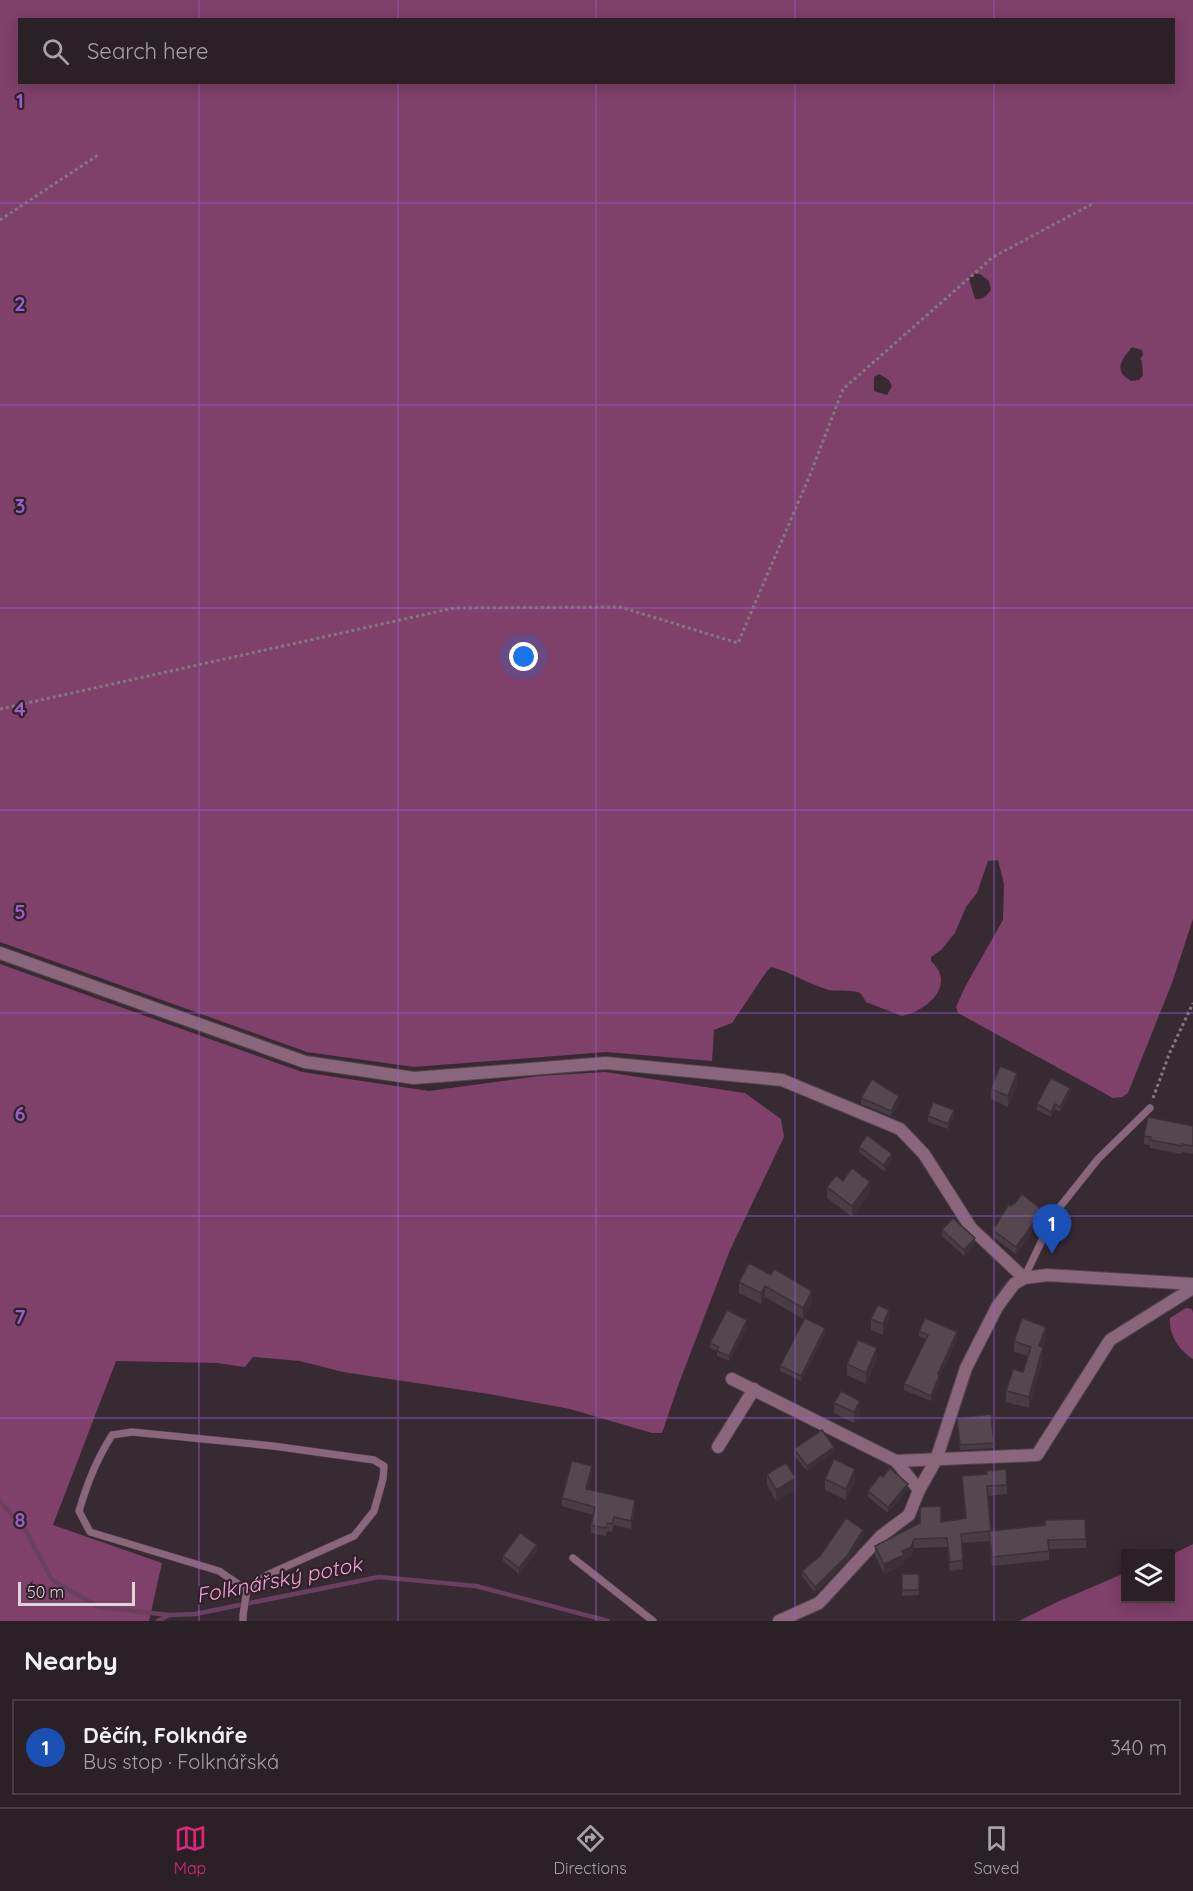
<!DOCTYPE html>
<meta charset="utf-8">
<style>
:root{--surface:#2a2026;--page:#32282e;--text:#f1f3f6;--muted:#a5a3a7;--line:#463e43;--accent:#db2777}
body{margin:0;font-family:Quicksand,sans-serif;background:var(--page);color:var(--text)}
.controls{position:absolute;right:18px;bottom:18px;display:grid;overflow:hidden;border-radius:0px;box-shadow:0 3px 15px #0003}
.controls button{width:54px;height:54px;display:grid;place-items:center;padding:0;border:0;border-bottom:2px solid var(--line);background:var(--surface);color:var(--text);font:30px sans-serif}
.scale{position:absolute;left:18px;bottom:15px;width:117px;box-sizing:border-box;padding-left:6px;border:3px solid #ded5da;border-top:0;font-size:16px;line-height:21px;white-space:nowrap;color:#ded5da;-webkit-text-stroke:4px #2e2129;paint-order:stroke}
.you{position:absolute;left:524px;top:657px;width:21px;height:21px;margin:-15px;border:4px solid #fff;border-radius:50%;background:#1a73e8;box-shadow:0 0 0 9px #1a73e833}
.badge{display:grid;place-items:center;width:39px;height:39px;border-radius:50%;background:var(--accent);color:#fff;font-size:20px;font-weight:700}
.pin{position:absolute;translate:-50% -50px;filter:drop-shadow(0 2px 3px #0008)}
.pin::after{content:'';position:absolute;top:32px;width:21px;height:18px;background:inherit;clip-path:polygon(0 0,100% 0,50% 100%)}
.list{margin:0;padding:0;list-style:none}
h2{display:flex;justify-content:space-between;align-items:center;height:78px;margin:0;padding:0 24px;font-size:26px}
h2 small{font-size:20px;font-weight:400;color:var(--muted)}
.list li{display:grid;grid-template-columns:39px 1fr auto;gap:18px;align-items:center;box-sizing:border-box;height:96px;margin:0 12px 12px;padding:0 12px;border:2px solid var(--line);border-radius:0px}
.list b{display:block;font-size:22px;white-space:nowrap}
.list p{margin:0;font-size:20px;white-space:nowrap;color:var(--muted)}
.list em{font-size:20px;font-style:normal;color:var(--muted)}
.icon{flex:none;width:33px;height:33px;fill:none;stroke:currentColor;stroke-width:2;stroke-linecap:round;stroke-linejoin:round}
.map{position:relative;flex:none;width:1193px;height:1621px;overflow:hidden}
.search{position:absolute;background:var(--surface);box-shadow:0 3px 15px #0003;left:18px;right:18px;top:18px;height:66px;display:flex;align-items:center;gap:15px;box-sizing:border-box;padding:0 21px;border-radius:0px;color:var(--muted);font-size:22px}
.sheet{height:186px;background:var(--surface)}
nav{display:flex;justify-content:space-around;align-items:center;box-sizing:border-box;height:84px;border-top:2px solid var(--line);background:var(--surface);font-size:16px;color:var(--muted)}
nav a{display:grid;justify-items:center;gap:3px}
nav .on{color:var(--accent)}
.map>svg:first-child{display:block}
.green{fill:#7f406a;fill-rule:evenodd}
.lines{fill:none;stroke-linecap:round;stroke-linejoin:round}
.stream{stroke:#69405e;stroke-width:4.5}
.service-casing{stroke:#53454e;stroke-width:8}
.minor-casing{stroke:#53454e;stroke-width:14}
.tertiary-casing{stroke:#53454e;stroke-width:14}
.path{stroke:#84787f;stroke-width:3;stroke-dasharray:3 3;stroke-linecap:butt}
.service{stroke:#89667c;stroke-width:7}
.minor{stroke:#89667c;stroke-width:12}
.tertiary{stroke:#89667c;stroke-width:12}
.wall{fill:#493c44}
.shaded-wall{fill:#3c3137}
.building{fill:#55464f;stroke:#3c3137;stroke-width:1.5}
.grid{fill:none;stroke:#995fc7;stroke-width:1.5;stroke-opacity:0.55}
.labels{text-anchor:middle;stroke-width:4.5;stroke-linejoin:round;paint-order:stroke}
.water-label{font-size:21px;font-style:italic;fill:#f8a2d9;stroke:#2e2129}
.grid-label{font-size:20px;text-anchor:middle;font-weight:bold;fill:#995fc7;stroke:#2e2129;stroke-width:4.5;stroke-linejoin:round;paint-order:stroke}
</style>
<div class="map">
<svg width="1193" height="1621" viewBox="0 0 1193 1621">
<rect width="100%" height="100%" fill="#382a33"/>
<g class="green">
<path d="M0 0H1193V919L1172 983 1128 1093 1122 1097 1113 1098 958 1013 956 1007 965 987 1003 920 1004 884 998 860 988 861 977 893 966 907 955 933 941 950 931 957V961C957 985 927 1011 902 1016L866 1002C864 999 863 996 861 994 858 989 835 992 829 990 808 984 791 972 771 967L767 971 732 1023 714 1030 712 1061 606 1052 414 1067 307 1052 0 942ZM20 20H1174V82H20ZM973 274H980L989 281 991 290C987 295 983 300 975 299L969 279ZM1132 347 1142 350 1143 355 1140 359 1142 361 1143 375 1139 380 1131 381C1113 371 1121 360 1132 347ZM879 374 889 380 892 386 887 395 874 391V377Z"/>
<polygon points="0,964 302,1072 429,1091 539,1076 605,1072 745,1093 781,1119 784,1137 730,1250 679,1383 662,1433 652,1433 570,1409 489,1394 343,1372 300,1361 253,1357 245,1367 217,1363 116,1361 53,1525 162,1563 149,1621 0,1621"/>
<path d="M1186 1308 1192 1309 1193 1313V1359C1179 1351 1168 1333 1170 1318Z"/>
<polygon points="1193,1544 1193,1621 1019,1621 1057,1602 1125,1573 1126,1598 1170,1598 1171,1555"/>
</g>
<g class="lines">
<g class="stream">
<polyline points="0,1502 25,1529 52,1580 99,1607 169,1615 195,1614 379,1577 476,1586 608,1621"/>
<polyline points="158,1621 169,1615"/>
</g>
<g class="service-casing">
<g id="service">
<polyline points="1024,1278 1055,1213 1098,1159 1150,1108"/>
<polyline points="573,1558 653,1621"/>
<path d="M243 1621V1615L247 1590 267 1575 354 1536 374 1511 383 1479 384 1466 374 1460 273 1446 132 1432 112 1435C96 1461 88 1481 79 1511L90 1532 219 1571 247 1590"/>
</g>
</g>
<g class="minor-casing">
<g id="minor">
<polyline points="732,1379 896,1461 1037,1455 1110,1340 1193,1288"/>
<polyline points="718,1447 754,1389"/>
<polyline points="896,1461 919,1490"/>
</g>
</g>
<g class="tertiary-casing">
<g id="tertiary">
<polyline points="0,953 305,1062 414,1078 606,1063 782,1080 900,1129 924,1154 971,1228 1024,1278"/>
<polyline points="779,1621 819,1603 881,1536 909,1515 919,1490 936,1460 966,1368 997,1307 1014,1284 1024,1278 1047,1275 1193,1284"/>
</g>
</g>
<g class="path">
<polyline points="0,220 98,155"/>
<polyline points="0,709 454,608 620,607 738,643 810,475 843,389 993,257 1092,204"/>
<polyline points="1153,1098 1170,1052 1193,1003"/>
</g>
<use href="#service" class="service"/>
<use href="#minor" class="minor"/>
<use href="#tertiary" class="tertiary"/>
</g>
<g class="wall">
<polygon points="1017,1084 1008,1107 991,1099 991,1089"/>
<polygon points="1070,1093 1060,1112 1055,1109 1051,1117 1037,1110 1037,1104"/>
<polygon points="861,1098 899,1102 891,1116 861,1104"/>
<polygon points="954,1115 948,1129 928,1122 928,1116"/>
<polygon points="1193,1126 1193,1154 1182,1152 1182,1154 1150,1148 1150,1145 1144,1144 1144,1136"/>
<polygon points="859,1147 892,1159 885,1169 885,1172 859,1152"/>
<polygon points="843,1181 870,1192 852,1217 827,1198 827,1187"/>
<polygon points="1041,1215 1037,1222 1037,1225 1016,1254 993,1237 993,1230"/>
<polygon points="942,1230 975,1243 964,1256 942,1236"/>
<polygon points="771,1275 812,1302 803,1319 765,1297 761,1304 739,1293 739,1282"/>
<polygon points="871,1319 889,1320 883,1335 871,1330"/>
<polygon points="747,1326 729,1361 717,1356 717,1351 710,1348 710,1343"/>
<polygon points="919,1331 957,1338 940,1376 940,1380 931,1401 904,1390 904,1384 926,1339 919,1336"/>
<polygon points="825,1333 801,1381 780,1371 780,1366"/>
<polygon points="1046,1338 1043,1347 1043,1358 1029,1408 1006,1402 1006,1391 1023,1372 1028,1356 1014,1352 1014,1341"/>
<polygon points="877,1359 866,1384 847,1375 847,1364"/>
<polygon points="834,1403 860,1412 854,1423 834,1413"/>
<polygon points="957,1418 994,1443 994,1448 960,1450"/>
<polygon points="794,1449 834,1452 807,1471 794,1455"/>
<polygon points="592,1474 588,1490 635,1508 631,1529 614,1525 612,1532 607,1531 606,1536 591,1533 591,1525 593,1515 562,1506 562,1498"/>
<polygon points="767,1474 796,1489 776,1501 767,1485"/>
<polygon points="962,1476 1007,1485 1007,1494 988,1496 991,1531 1086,1539 1086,1548 1049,1549 1049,1560 992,1566 989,1541 961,1543 963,1569 950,1571 947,1547 914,1548 911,1557 904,1559 904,1564 884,1574 875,1555 875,1546 941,1522 965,1518"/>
<polygon points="883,1477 908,1489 888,1513 868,1497 868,1491"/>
<polygon points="825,1479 855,1480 846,1500 825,1490"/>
<polygon points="863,1535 847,1561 815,1593 802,1576 802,1571"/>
<polygon points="537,1551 519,1574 503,1561 503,1556"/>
<polygon points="902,1574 919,1574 919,1595 902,1596"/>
</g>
<g class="shaded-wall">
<polygon points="1017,1073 1017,1084 1008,1107 1008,1096"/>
<polygon points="1070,1088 1070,1093 1060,1112 1060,1107"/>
<polygon points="899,1096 899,1102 891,1116 891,1111"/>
<polygon points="1055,1104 1055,1109 1051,1117 1051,1112"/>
<polygon points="954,1110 954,1115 948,1129 948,1124"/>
<polygon points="892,1154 892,1159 885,1169 885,1163"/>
<polygon points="870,1182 870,1192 852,1217 852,1206"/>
<polygon points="1041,1209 1041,1215 1037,1222 1037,1225 1016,1254 1016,1247"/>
<polygon points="975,1238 975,1243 964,1256 964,1250"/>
<polygon points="765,1286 765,1297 761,1304 761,1293"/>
<polygon points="812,1291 812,1302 803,1319 803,1308"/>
<polygon points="889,1310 889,1320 883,1335 883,1324"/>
<polygon points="747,1320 747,1326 729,1361 729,1356"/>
<polygon points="1046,1327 1046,1338 1039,1357 1039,1346"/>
<polygon points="825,1328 825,1333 801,1381 801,1376"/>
<polygon points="957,1332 957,1338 940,1376 940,1380 931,1401 931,1396 938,1374"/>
<polygon points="1043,1347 1043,1358 1029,1408 1029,1397"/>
<polygon points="877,1348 877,1359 866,1384 866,1373"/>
<polygon points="860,1401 860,1412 854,1423 854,1412"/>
<polygon points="834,1447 834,1452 807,1471 807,1466"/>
<polygon points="592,1466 592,1474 586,1497 586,1489"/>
<polygon points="855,1469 855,1480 846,1500 846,1489"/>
<polygon points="796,1478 796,1489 776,1501 776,1490"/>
<polygon points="908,1484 908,1489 888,1513 888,1507"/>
<polygon points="635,1500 635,1508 631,1529 631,1521"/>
<polygon points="863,1530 863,1535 847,1561 815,1593 815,1587"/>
<polygon points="914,1539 914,1548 911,1557 904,1559 904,1564 884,1574 884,1564 902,1551"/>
<polygon points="537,1545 537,1551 519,1574 519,1568"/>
</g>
<g class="building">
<polygon points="1000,1066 1017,1073 1008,1096 991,1089"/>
<polygon points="1051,1078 1070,1088 1060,1107 1055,1104 1051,1112 1037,1104"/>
<polygon points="872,1079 899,1096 891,1111 861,1098"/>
<polygon points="933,1102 954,1110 948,1124 928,1116"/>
<polygon points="1148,1117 1193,1126 1193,1146 1182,1144 1182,1146 1150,1140 1151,1137 1144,1136"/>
<polygon points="867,1135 892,1154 885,1163 885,1166 859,1147"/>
<polygon points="852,1168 870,1182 852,1206 827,1187 836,1175 843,1181"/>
<polygon points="1022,1194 1041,1209 1035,1217 1037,1218 1016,1247 993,1230 1009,1204 1011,1206 1014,1202 1015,1203"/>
<polygon points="953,1218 975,1238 964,1250 942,1230"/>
<polygon points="749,1263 771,1275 774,1269 812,1291 803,1308 765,1286 761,1293 739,1282"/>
<polygon points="878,1305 889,1310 883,1324 871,1319"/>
<polygon points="727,1310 747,1320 729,1356 717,1351 719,1347 710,1343"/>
<polygon points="805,1318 825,1328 801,1376 780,1366"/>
<polygon points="925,1318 957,1332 938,1374 940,1374 931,1396 904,1384 928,1335 919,1331"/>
<polygon points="1022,1318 1046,1327 1039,1346 1043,1347 1029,1397 1006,1391 1013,1369 1023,1372 1031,1347 1014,1341"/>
<polygon points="858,1340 877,1348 866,1373 847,1364"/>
<polygon points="841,1391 860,1401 854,1412 834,1403"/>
<polygon points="991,1414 994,1443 960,1445 957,1418"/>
<polygon points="822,1430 834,1447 807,1466 794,1449"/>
<polygon points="834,1459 855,1469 846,1489 825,1479"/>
<polygon points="572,1461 592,1466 586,1489 635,1500 631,1521 614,1517 612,1524 607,1523 606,1528 591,1525 595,1507 562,1498"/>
<polygon points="786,1463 796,1478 776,1490 767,1474"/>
<polygon points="890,1468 908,1484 888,1507 868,1491 880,1475 883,1477"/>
<polygon points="1006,1469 1007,1485 987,1486 991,1531 1045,1525 1045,1520 1085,1519 1086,1539 1048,1540 1049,1551 992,1557 989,1531 961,1534 963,1560 950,1562 947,1538 914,1539 911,1547 902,1551 904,1555 884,1564 875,1546 920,1523 920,1507 941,1506 941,1522 966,1518 962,1476 987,1474 986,1471"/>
<polygon points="846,1518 863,1530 847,1556 815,1587 802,1571 820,1556"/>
<polygon points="520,1533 537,1545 519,1568 503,1556"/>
<rect x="902" y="1574" width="17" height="16"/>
</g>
<path class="grid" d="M199 0V20M398 0V20M596 0V20M795 0V20M994 0V20M199 82V1621M398 82V1621M596 82V1621M795 82V1621M994 82V1621M0 203H1193M0 405H1193M0 608H1193M0 810H1193M0 1013H1193M0 1216H1193M0 1418H1193"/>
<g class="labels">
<g class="water-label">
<text transform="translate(279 1580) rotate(-11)" y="7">Folknářský potok</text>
</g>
</g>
<g class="grid-label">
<text x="20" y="108">1</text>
<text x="20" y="311">2</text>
<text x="20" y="513">3</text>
<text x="20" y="716">4</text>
<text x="20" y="919">5</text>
<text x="20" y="1121">6</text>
<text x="20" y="1324">7</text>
<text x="20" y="1527">8</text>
</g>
</svg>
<div class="controls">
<button><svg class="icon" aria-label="layers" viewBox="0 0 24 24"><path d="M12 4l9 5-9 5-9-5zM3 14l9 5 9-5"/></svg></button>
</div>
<div class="scale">50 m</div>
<div class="you"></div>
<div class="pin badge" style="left:1052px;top:1254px;background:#1a4fb4">1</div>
<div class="search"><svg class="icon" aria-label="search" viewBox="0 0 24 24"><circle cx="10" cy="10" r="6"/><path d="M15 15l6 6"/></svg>Search here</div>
</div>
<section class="sheet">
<h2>Nearby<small></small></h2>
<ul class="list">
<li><span class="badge" style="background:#1a4fb4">1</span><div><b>Děčín, Folknáře</b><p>Bus stop · Folknářská</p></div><em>340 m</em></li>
</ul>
</section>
<nav>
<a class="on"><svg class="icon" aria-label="map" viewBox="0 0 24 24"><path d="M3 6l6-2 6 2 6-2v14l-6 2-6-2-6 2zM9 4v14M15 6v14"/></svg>Map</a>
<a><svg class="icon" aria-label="directions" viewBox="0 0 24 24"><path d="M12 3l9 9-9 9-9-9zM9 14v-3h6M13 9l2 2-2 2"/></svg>Directions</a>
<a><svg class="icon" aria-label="saved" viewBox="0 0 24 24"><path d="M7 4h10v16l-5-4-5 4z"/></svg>Saved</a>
</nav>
